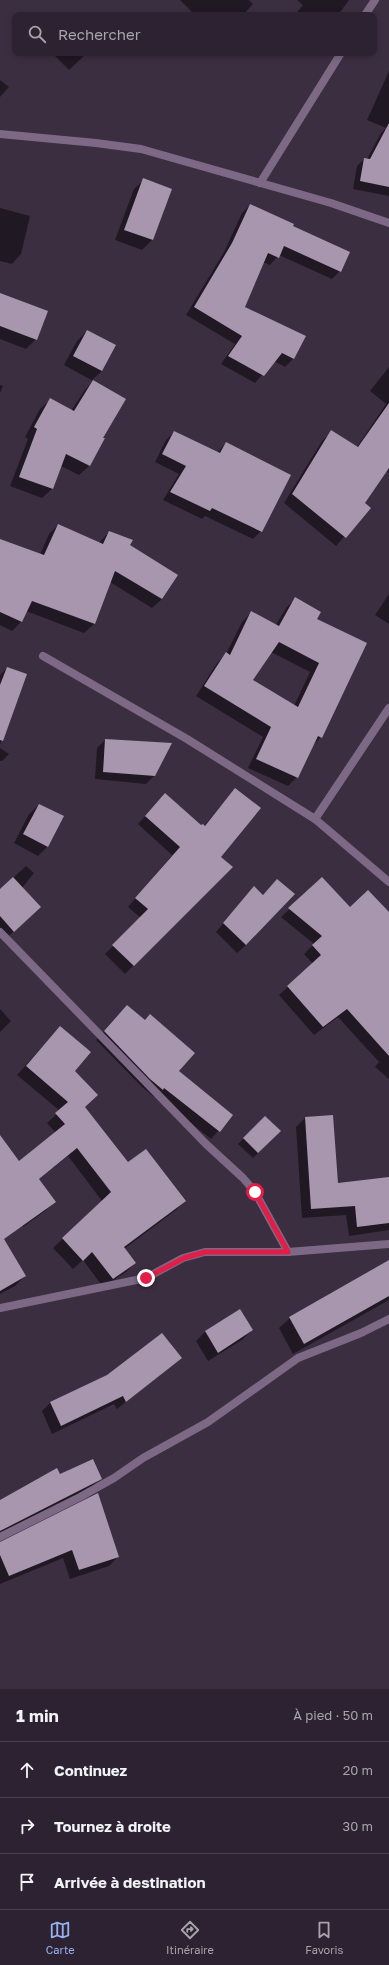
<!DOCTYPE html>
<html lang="fr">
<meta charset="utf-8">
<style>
:root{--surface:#2d2231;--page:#352a39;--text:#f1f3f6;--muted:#a7a4ab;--line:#483f4d;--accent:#95b2f1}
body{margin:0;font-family:"Golos Text",sans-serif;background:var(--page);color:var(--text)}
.stop{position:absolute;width:12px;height:12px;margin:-9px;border:3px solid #e11d48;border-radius:50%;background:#fff}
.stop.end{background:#e11d48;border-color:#fff;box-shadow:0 1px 4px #0008}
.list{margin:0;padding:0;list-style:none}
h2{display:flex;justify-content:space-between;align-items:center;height:52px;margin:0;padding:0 16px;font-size:17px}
h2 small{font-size:13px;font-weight:400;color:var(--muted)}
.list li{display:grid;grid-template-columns:26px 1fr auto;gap:12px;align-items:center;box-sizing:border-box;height:56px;padding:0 16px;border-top:1px solid var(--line)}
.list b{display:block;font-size:15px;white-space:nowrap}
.list em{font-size:13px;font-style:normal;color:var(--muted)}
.icon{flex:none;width:22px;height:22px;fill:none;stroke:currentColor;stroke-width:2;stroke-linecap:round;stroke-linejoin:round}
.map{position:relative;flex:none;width:389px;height:1689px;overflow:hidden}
.search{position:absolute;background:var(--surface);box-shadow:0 2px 6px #0003;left:12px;right:12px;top:12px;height:44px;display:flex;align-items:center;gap:10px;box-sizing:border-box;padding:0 14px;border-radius:8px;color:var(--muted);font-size:15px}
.sheet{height:220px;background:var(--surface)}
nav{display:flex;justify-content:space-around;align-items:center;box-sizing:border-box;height:56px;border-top:1px solid var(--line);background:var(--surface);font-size:11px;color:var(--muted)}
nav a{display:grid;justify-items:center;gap:2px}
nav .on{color:var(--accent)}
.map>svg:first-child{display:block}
.shadow{fill:#0007;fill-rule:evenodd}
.building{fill:#a796ae;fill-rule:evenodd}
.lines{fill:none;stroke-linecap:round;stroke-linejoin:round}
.street{stroke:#7d6985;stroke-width:8}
.route{stroke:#e11d48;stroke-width:5}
</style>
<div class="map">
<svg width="389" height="1689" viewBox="0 0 389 1689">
<rect width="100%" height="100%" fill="#3c2e41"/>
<g class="shadow">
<polygon points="180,0 249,0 253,4 243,15 195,15"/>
<polygon points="297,0 349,0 338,15 295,15 303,5"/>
<polygon points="52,53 87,53 69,70"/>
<polygon points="389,71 389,196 353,189 357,166 364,159 367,159 381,133 386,128 367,120"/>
<polygon points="0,80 9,87 0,97"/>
<polygon points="144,180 171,189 152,240 142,250 115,240 134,189"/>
<polygon points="250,205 292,227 340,271 332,279 279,255 270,265 263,262 244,307 305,336 293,359 285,367 274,361 255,383 221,364 235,344 186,315 224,252 242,213"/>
<polygon points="0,208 30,216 21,254 12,264 0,261"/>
<polygon points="0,294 36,339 26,349 0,339"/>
<polygon points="87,331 102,371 92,380 125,399 102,438 103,439 89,466 79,475 61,466 52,489 42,498 10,486 28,439 25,437 40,409 50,400 71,411 84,391 93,381 64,365 77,341"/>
<polygon points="389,367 389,473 386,470 364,503 369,508 336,546 284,503 322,441 331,432 357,447 386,404 370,391"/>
<polygon points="0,385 3,386 0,393"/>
<polygon points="174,432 217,453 226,443 261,531 253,539 205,516 202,519 163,500 179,474 155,462 166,440"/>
<polygon points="58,525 99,543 109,532 129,546 162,599 152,608 110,582 94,624 84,633 26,611 21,622 12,631 0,625 0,540 40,555 49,534"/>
<polygon points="389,594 389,624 375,615"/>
<path d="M295 599 316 620 366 644 321 737 312 746 297 777 288 786 248 768 263 737 196 696 217 663 226 654 242 622 251 613 276 625 286 608ZM271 652 310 672 294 706 252 680Z"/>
<polygon points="7,668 26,674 0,745 0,675"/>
<polygon points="105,740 154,776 146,784 95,779 97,748"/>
<polygon points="0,748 9,754 2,761 0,761"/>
<polygon points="235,789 220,857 232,867 125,974 105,954 141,918 128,907 172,855 138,824 157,803 201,826 204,826"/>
<polygon points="39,805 48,846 38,856 14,843 29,814"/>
<polygon points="26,866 34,873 22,888 31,916 5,939 0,934 0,890"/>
<polygon points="322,879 350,908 389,914 389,1079 375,1067 379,1062 338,1017 314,1035 279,995 313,964 304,954 314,944 281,917"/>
<polygon points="277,880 246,945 237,953 216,932 254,887 263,895"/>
<polygon points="0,1009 11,1021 0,1032"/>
<polygon points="119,1014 178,1071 232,1115 211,1139 156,1095 154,1097 142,1087 96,1040"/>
<polygon points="60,1027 84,1107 128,1163 184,1201 176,1210 124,1249 135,1263 126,1272 103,1287 83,1260 73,1269 53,1248 102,1201 68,1156 38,1180 54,1202 45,1211 23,1227 0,1196 0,1137 19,1163 56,1133 47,1123 60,1111 17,1075"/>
<polygon points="265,1117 279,1131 253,1158 238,1144"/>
<polygon points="305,1118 337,1184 389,1178 389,1230 349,1236 346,1215 302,1218 296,1127"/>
<polygon points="0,1233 25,1276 15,1286 0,1294"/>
<polygon points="389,1261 389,1300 293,1354 279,1328 290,1318"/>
<polygon points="239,1310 252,1330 242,1340 208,1361 196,1341 205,1332"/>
<polygon points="181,1358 117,1409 114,1404 52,1434 42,1411 50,1403"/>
<polygon points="60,1475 101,1478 91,1487 0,1534 0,1501"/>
<polygon points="97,1495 118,1557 109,1566 70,1579 63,1558 0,1584 0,1543"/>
</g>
<g class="building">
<polygon points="389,123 389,187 360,181 364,158 370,159"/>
<polygon points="143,178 172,189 153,240 124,230"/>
<polygon points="250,204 294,224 293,226 350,252 341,272 284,246 279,258 268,253 245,307 306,336 294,359 282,353 264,376 228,356 242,336 194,307 232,243"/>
<polygon points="0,293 48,311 37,340 0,326"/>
<polygon points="87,330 116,345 102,371 73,356"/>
<polygon points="93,380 126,399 103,438 105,438 90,466 66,454 53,489 19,477 37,429 34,427 50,398 74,411"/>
<polygon points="389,403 389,468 365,503 371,508 346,538 292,494 331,430 358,447"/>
<polygon points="174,431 220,453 226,442 291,475 262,532 212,508 210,511 170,492 186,466 162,454"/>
<polygon points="58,524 103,544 109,531 133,540 130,545 178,575 162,599 115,571 95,624 32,601 22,622 0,612 0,539 44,555"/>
<path d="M295 597 321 612 317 619 367 643 322 738 318 736 298 778 256 759 271 727 204 686 226 652 230 655 251 611 279 626ZM279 642 319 663 298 707 253 680Z"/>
<polygon points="7,667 27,674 3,741 0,740 0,685"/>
<polygon points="105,739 172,743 155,776 103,772"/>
<polygon points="235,788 261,808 221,857 233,867 134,966 112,945 148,909 135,898 180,847 145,816 165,793 201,825 203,824 205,826"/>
<polygon points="39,804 64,816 48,847 23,834"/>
<polygon points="13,877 41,907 14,932 0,916 0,889"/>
<polygon points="322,877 350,907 368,890 389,912 389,1056 347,1009 323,1027 287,986 321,955 312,945 322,936 288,908"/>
<polygon points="277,879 295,894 246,945 223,923 254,886 263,895"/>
<polygon points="127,1005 145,1020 150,1014 195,1053 179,1071 233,1115 220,1132 164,1088 163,1090 150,1079 104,1031"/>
<polygon points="60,1026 91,1052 75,1071 98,1095 85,1107 128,1162 146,1149 186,1201 124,1247 136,1263 113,1279 92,1252 83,1261 62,1238 111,1192 77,1148 39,1179 56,1202 4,1239 26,1276 0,1291 0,1135 19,1161 65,1124 55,1113 68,1102 26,1066"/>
<polygon points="333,1115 338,1183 389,1177 389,1223 357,1227 355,1206 311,1209 305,1117"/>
<polygon points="265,1116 281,1131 258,1153 243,1138"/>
<polygon points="389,1260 389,1296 304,1344 289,1317"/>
<polygon points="240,1309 253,1330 218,1353 205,1331"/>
<polygon points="162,1333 182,1358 126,1402 123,1396 61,1426 50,1402 107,1375"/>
<polygon points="93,1459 102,1479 0,1531 0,1500 57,1468 60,1474"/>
<polygon points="98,1493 119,1557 79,1570 72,1550 9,1576 0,1555 0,1542"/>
</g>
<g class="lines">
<g class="street">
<polyline points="365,15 375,0"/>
<polyline points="0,134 96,143 141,149 331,203 389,223"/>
<polyline points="260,183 341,53"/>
<polyline points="43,656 187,739 315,819 389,882"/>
<polyline points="315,819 389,708"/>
<polyline points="0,932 206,1144 243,1178 255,1192 288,1252 389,1244"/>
<polyline points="0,1308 146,1278 183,1258 205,1252 288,1252"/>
<polyline points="0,1537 80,1497 114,1478 143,1458 208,1422 298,1358 361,1333 389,1319"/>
</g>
</g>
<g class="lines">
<polyline class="route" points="146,1278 184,1258 205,1252 288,1252 255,1192"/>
</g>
</svg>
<div class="stop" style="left:255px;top:1192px"></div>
<div class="stop end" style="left:146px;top:1278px"></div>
<div class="search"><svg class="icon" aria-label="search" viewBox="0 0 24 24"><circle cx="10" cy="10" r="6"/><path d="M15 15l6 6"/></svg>Rechercher</div>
</div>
<section class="sheet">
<h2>1 min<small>À pied · 50 m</small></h2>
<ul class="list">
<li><svg class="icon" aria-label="ahead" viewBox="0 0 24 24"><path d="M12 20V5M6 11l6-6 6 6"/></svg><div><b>Continuez</b></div><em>20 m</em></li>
<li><svg class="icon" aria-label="right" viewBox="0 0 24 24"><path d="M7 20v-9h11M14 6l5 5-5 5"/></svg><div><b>Tournez à droite</b></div><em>30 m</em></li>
<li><svg class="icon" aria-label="arrive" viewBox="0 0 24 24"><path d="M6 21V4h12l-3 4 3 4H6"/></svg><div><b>Arrivée à destination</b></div></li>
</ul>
</section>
<nav>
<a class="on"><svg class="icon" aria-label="map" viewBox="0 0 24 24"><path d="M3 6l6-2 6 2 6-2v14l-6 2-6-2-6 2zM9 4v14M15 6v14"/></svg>Carte</a>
<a><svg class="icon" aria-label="directions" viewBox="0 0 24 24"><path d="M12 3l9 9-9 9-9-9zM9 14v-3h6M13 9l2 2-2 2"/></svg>Itinéraire</a>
<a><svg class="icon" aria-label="saved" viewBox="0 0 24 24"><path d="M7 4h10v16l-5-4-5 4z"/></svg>Favoris</a>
</nav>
